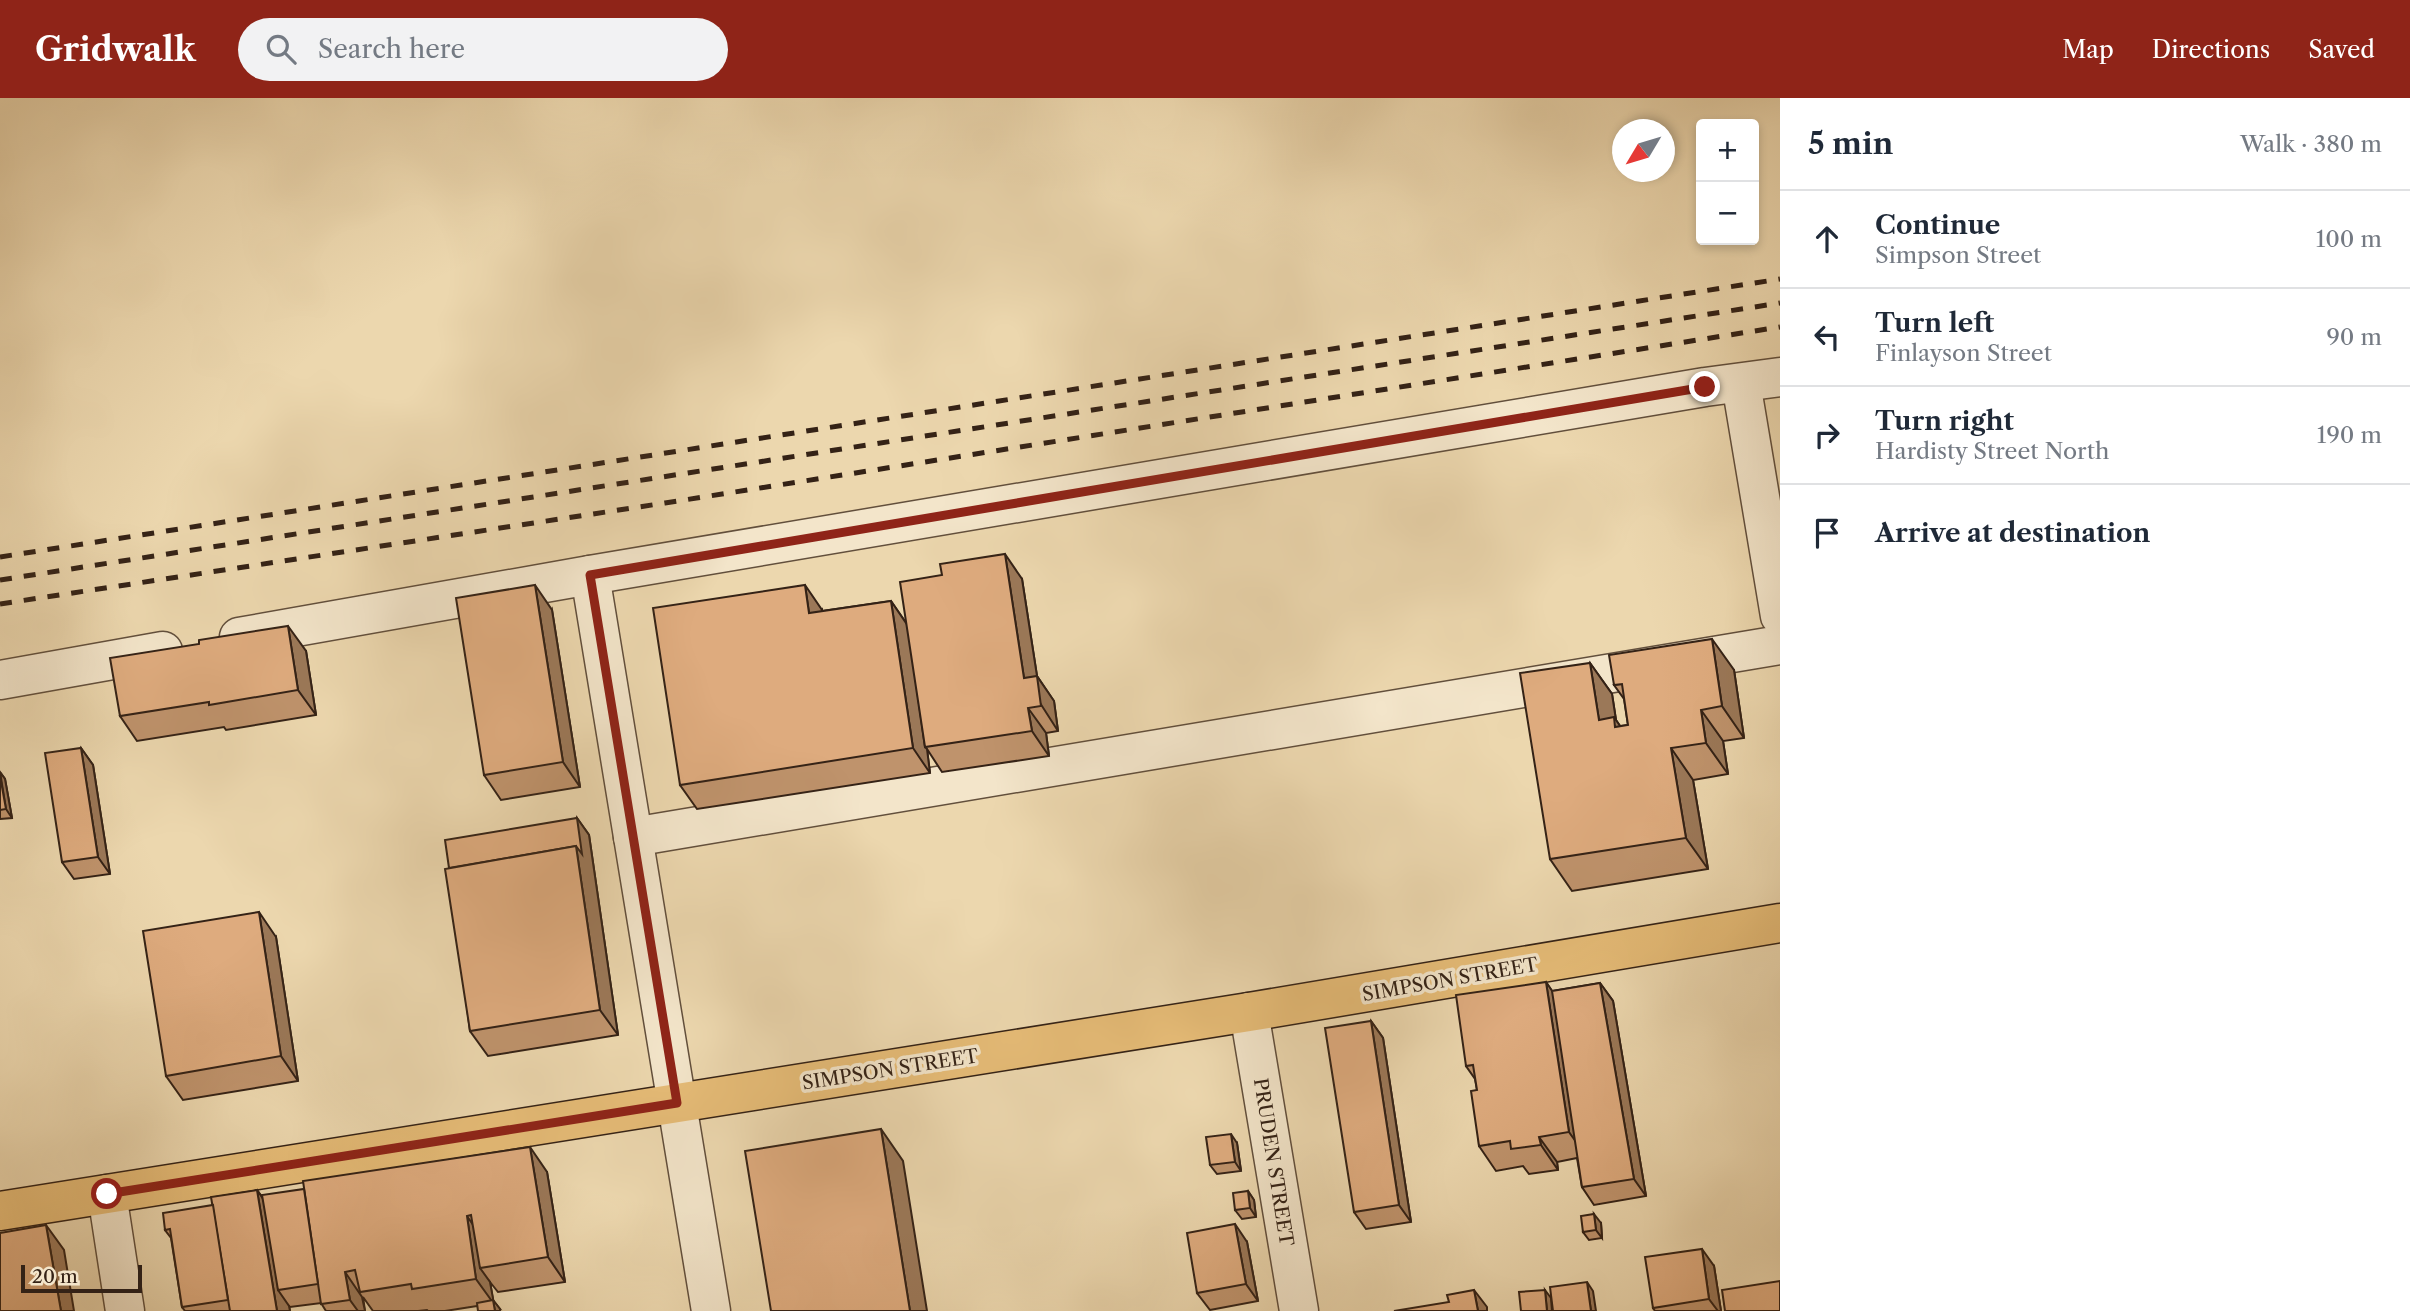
<!DOCTYPE html>
<meta charset="utf-8">
<style>
:root{--surface:#fff;--page:#f2f2f3;--text:#1f2937;--muted:#747a83;--line:#e0e1e3;--accent:#8f2418}
body{margin:0;font-family:"Libre Caslon Text",serif;background:var(--page);color:var(--text)}
.controls{position:absolute;right:21px;top:21px;display:grid;overflow:hidden;border-radius:7px;box-shadow:0 4px 10px #0003}
.controls button{width:63px;height:63px;display:grid;place-items:center;padding:0;border:0;border-bottom:2px solid var(--line);background:var(--surface);color:var(--text);font:35px sans-serif}
.compass{position:absolute;left:1612px;top:21px;width:63px;height:63px;border-radius:50%;background:var(--surface);box-shadow:0 4px 10px #0003;rotate:232deg}
.scale{position:absolute;left:21px;bottom:18px;width:121px;box-sizing:border-box;padding-left:7px;border:4px solid #342216;border-top:0;font-size:19px;line-height:24px;white-space:nowrap;color:#342216;-webkit-text-stroke:5px #f3e5ca;paint-order:stroke}
.stop{position:absolute;width:21px;height:21px;margin:-16px;border:5px solid #8f2418;border-radius:50%;background:#fff}
.stop.end{background:#8f2418;border-color:#fff;box-shadow:0 2px 7px #0008}
.list{margin:0;padding:0;list-style:none}
h2{display:flex;justify-content:space-between;align-items:center;height:91px;margin:0;padding:0 28px;font-size:30px}
h2 small{font-size:23px;font-weight:400;color:var(--muted)}
.list li{display:grid;grid-template-columns:46px 1fr auto;gap:21px;align-items:center;box-sizing:border-box;height:98px;padding:0 28px;border-top:2px solid var(--line)}
.list b{display:block;font-size:26px;white-space:nowrap}
.list p{margin:0;font-size:23px;white-space:nowrap;color:var(--muted)}
.list em{font-size:23px;font-style:normal;color:var(--muted)}
.icon{flex:none;width:38px;height:38px;fill:none;stroke:currentColor;stroke-width:2;stroke-linecap:round;stroke-linejoin:round}
.map{position:relative;flex:none;width:1780px;height:1213px;overflow:hidden}
header{display:flex;align-items:center;gap:42px;box-sizing:border-box;height:98px;padding:0 35px;background:var(--accent);color:#fff}
header strong{font-size:33px}
nav{display:flex;gap:38px;margin-inline-start:auto;font-size:24px}
.search{width:490px;height:63px;background:var(--page);display:flex;align-items:center;gap:18px;box-sizing:border-box;padding:0 24px;border-radius:38px;color:var(--muted);font-size:26px}
main{display:flex}
aside{flex:1;background:var(--surface)}
.map>svg:first-child{display:block}
.lines{fill:none;stroke-linecap:round;stroke-linejoin:round}
.minor-casing{stroke:#624f3c;stroke-width:41}
.major-casing{stroke:#342216;stroke-width:41}
.minor{stroke:#f3e5ca;stroke-width:38}
.major{stroke:#e6bc77;stroke-width:38}
.rail{stroke:#342216;stroke-width:5;stroke-dasharray:12 12;stroke-linecap:butt}
.wall{fill:#bf936c;stroke:#342216;stroke-width:2}
.shaded-wall{fill:#9b7858;stroke:#342216;stroke-width:2}
.building{fill:#deab7e;stroke:#342216;stroke-width:2}
.route{stroke:#8f2418;stroke-width:9}
.labels{text-anchor:middle;stroke-width:7;stroke-linejoin:round;paint-order:stroke}
.street-label{font-size:19px;fill:#342216;stroke:#f3e5ca}
</style>
<header>
<strong>Gridwalk</strong>
<div class="search"><svg class="icon" aria-label="search" viewBox="0 0 24 24"><circle cx="10" cy="10" r="6"/><path d="M15 15l6 6"/></svg>Search here</div>
<nav><a>Map</a><a>Directions</a><a>Saved</a></nav>
</header>
<main>
<div class="map">
<svg width="1780" height="1213" viewBox="0 0 1780 1213">
<rect width="100%" height="100%" fill="#ecd7ae"/>
<filter id="stains"><feTurbulence type="fractalNoise" baseFrequency=".00286" numOctaves="4"/><feColorMatrix values="0 0 0 0 .2 0 0 0 0 .09 0 0 0 0 .02 0 0 0 .5 -.17"/></filter>
<radialGradient id="worn" r=".72"><stop offset=".6" stop-color="#630" stop-opacity="0"/><stop offset="1" stop-color="#630" stop-opacity=".3"/></radialGradient>
<g class="lines">
<g class="minor-casing">
<g id="minor">
<polyline points="1741,285 1780,518"/>
<polyline points="590,477 711,1213"/>
<polyline points="239,539 590,477 1705,289 1780,279"/>
<polyline points="0,582 163,553"/>
<polyline points="633,739 1780,547"/>
<polyline points="1249,914 1299,1213"/>
<polyline points="107,1096 125,1213"/>
</g>
</g>
<g class="major-casing">
<polyline id="major" points="0,1113 1249,914 1780,825"/>
</g>
<use href="#minor" class="minor"/>
<use href="#major" class="major"/>
<g class="rail">
<polyline points="0,459 1780,181"/>
<polyline points="0,482 1780,205"/>
<polyline points="0,506 665,405 1780,229"/>
</g>
</g>
<g class="wall">
<polygon points="1022,481 1037,578 1054,603 1058,633 1046,635 1049,658 942,674 927,651 930,675 697,711 680,687 822,512 822,513 891,503 907,526"/>
<polygon points="552,512 580,689 501,702 484,677"/>
<polygon points="306,553 316,617 226,632 224,629 137,643 120,618"/>
<polygon points="1590,565 1612,596 1616,622 1620,628 1628,627 1624,601 1614,587 1734,572 1744,640 1723,643 1728,676 1693,682 1708,771 1572,793 1550,761"/>
<polygon points="81,650 93,667 110,776 74,781 62,764"/>
<polygon points="0,674 5,681 12,720 0,721"/>
<polygon points="577,720 589,737 618,937 488,958 470,933 449,770"/>
<polygon points="276,839 298,983 183,1002 166,978"/>
<polygon points="1546,884 1552,893 1600,885 1613,903 1646,1098 1594,1107 1582,1089 1577,1060 1557,1064 1558,1072 1529,1076 1523,1068 1496,1073 1479,1048 1477,992 1475,981 1466,968"/>
<polygon points="1371,923 1383,940 1411,1124 1366,1131 1354,1114"/>
<polygon points="1237,1045 1241,1073 1217,1076 1210,1067"/>
<polygon points="547,1074 565,1184 498,1194 490,1184 493,1202 500,1211 477,1208 445,1213 428,1213 427,1212 418,1213 373,1213 363,1199 365,1213 326,1213 321,1205 290,1209 289,1208 290,1213 185,1213 182,1209 171,1140 165,1132 213,1107 257,1092 263,1100"/>
<polygon points="1248,1093 1254,1102 1256,1119 1242,1121 1235,1112"/>
<polygon points="1601,1125 1602,1140 1589,1142 1583,1134"/>
<polygon points="1247,1144 1258,1203 1210,1212 1197,1195"/>
<polygon points="1714,1168 1721,1213 1655,1213 1653,1210"/>
</g>
<g class="shaded-wall">
<polygon points="1005,456 1022,481 1037,578 1054,603 1058,633 1024,580"/>
<polygon points="535,487 552,512 580,689 563,664"/>
<polygon points="805,487 822,512 827,540 809,515"/>
<polygon points="891,503 908,528 925,649 927,651 930,675 913,650"/>
<polygon points="288,528 306,553 316,617 298,592"/>
<polygon points="1712,541 1734,572 1744,640 1722,608"/>
<polygon points="1590,565 1612,596 1616,622 1636,651 1599,622"/>
<polygon points="1028,610 1046,635 1049,658 1032,633"/>
<polygon points="1701,612 1723,643 1728,676 1706,645"/>
<polygon points="81,650 93,667 110,776 98,759"/>
<polygon points="1671,650 1693,682 1708,771 1686,740"/>
<polygon points="0,674 5,681 12,720 6,711"/>
<polygon points="577,720 589,737 618,937 600,912 576,748"/>
<polygon points="259,814 276,839 298,983 281,958"/>
<polygon points="1546,884 1563,909 1587,1059 1569,1034"/>
<polygon points="1600,885 1613,903 1646,1098 1634,1081"/>
<polygon points="1371,923 1383,940 1411,1124 1399,1107"/>
<polygon points="881,1031 903,1063 927,1213 910,1213"/>
<polygon points="1231,1036 1237,1045 1241,1073 1235,1064"/>
<polygon points="1539,1039 1557,1064 1558,1072 1541,1047"/>
<polygon points="530,1049 547,1074 565,1184 548,1159"/>
<polygon points="257,1092 274,1117 278,1192 289,1208 290,1213 277,1213"/>
<polygon points="1248,1093 1254,1102 1256,1119 1250,1110"/>
<polygon points="1594,1116 1601,1125 1602,1140 1596,1132"/>
<polygon points="467,1118 484,1143 480,1170 490,1184 494,1206 476,1181"/>
<polygon points="1235,1126 1247,1144 1258,1203 1246,1186"/>
<polygon points="46,1127 64,1152 74,1213 61,1213"/>
<polygon points="1702,1151 1714,1168 1721,1213 1718,1213 1709,1201"/>
<polygon points="345,1174 362,1199 365,1213 358,1213 350,1202"/>
<polygon points="1587,1184 1593,1193 1596,1213 1591,1213"/>
<polygon points="1474,1192 1487,1209 1487,1213 1478,1213"/>
<polygon points="1545,1192 1551,1200 1552,1213 1547,1213"/>
<polygon points="493,1202 500,1211 500,1213 495,1213"/>
</g>
<g class="building">
<polygon points="1005,456 1024,580 1037,578 1041,608 1028,610 1032,633 925,649 900,484 942,477 940,466"/>
<polygon points="535,487 563,664 484,677 456,500"/>
<polygon points="805,487 809,515 891,503 913,650 680,687 653,510"/>
<polygon points="288,528 298,592 209,607 209,604 120,618 110,560 199,546 199,542"/>
<polygon points="1712,541 1722,608 1701,612 1706,645 1671,650 1686,740 1550,761 1520,575 1590,565 1599,622 1614,619 1615,629 1628,627 1622,586 1614,587 1609,557"/>
<polygon points="81,650 98,759 62,764 45,655"/>
<polygon points="0,678 6,711 0,712"/>
<polygon points="577,720 582,756 576,748 449,770 445,742"/>
<polygon points="576,748 600,912 470,933 445,771"/>
<polygon points="259,814 281,958 166,978 143,833"/>
<polygon points="1546,884 1569,1034 1539,1039 1541,1047 1511,1051 1510,1043 1479,1048 1471,993 1477,992 1473,967 1466,968 1456,897"/>
<polygon points="1600,885 1634,1081 1582,1089 1552,893"/>
<polygon points="1371,923 1399,1107 1354,1114 1325,930"/>
<polygon points="881,1031 910,1213 771,1213 745,1053"/>
<polygon points="1231,1036 1235,1064 1210,1067 1206,1039"/>
<polygon points="530,1049 548,1159 480,1170 471,1117 467,1118 476,1181 412,1191 411,1186 360,1194 355,1172 345,1174 350,1202 321,1206 303,1083"/>
<polygon points="304,1091 318,1186 278,1192 262,1097"/>
<polygon points="257,1092 277,1213 230,1213 211,1099"/>
<polygon points="1248,1093 1250,1110 1235,1112 1233,1095"/>
<polygon points="213,1107 228,1202 182,1209 170,1131 165,1132 163,1115"/>
<polygon points="1594,1116 1596,1132 1583,1134 1581,1118"/>
<polygon points="1235,1126 1246,1186 1197,1195 1187,1135"/>
<polygon points="46,1127 61,1213 0,1213 0,1135"/>
<polygon points="1702,1151 1709,1201 1653,1210 1645,1159"/>
<polygon points="1780,1183 1780,1213 1725,1213 1722,1192"/>
<polygon points="1587,1184 1591,1213 1553,1213 1550,1189"/>
<polygon points="1474,1192 1478,1213 1394,1213 1449,1204 1447,1197"/>
<polygon points="1545,1192 1547,1213 1521,1213 1519,1194"/>
<polygon points="493,1202 495,1213 478,1213 477,1205"/>
</g>
<g class="lines">
<polyline class="route" points="107,1096 677,1005 590,477 1705,289"/>
</g>
<g class="labels">
<g class="street-label">
<text transform="translate(1450 881) rotate(-10)" y="7">SIMPSON STREET</text>
<text transform="translate(890 971) rotate(-9)" y="7">SIMPSON STREET</text>
<text transform="translate(1274 1064) rotate(81)" y="7">PRUDEN STREET</text>
</g>
</g>
<rect width="100%" height="100%" filter="url(#stains)"/>
<rect width="100%" height="100%" fill="url(#worn)"/>
</svg>
<div class="controls">
<button>+</button>
<button>−</button>
</div>
<svg class="compass" viewBox="-18 -18 36 36"><path d="M0-13l5 13h-10z" fill="#e53935"/><path d="M0 13l5-13h-10z" fill="#747a83"/></svg>
<div class="scale">20 m</div>
<div class="stop" style="left:107px;top:1096px"></div>
<div class="stop end" style="left:1705px;top:289px"></div>
</div>
<aside>
<h2>5 min<small>Walk · 380 m</small></h2>
<ul class="list">
<li><svg class="icon" aria-label="ahead" viewBox="0 0 24 24"><path d="M12 20V5M6 11l6-6 6 6"/></svg><div><b>Continue</b><p>Simpson Street</p></div><em>100 m</em></li>
<li><svg class="icon" aria-label="left" viewBox="0 0 24 24"><path d="M17 20v-9H6M10 6l-5 5 5 5"/></svg><div><b>Turn left</b><p>Finlayson Street</p></div><em>90 m</em></li>
<li><svg class="icon" aria-label="right" viewBox="0 0 24 24"><path d="M7 20v-9h11M14 6l5 5-5 5"/></svg><div><b>Turn right</b><p>Hardisty Street North</p></div><em>190 m</em></li>
<li><svg class="icon" aria-label="arrive" viewBox="0 0 24 24"><path d="M6 21V4h12l-3 4 3 4H6"/></svg><div><b>Arrive at destination</b></div></li>
</ul>
</aside>
</main>
